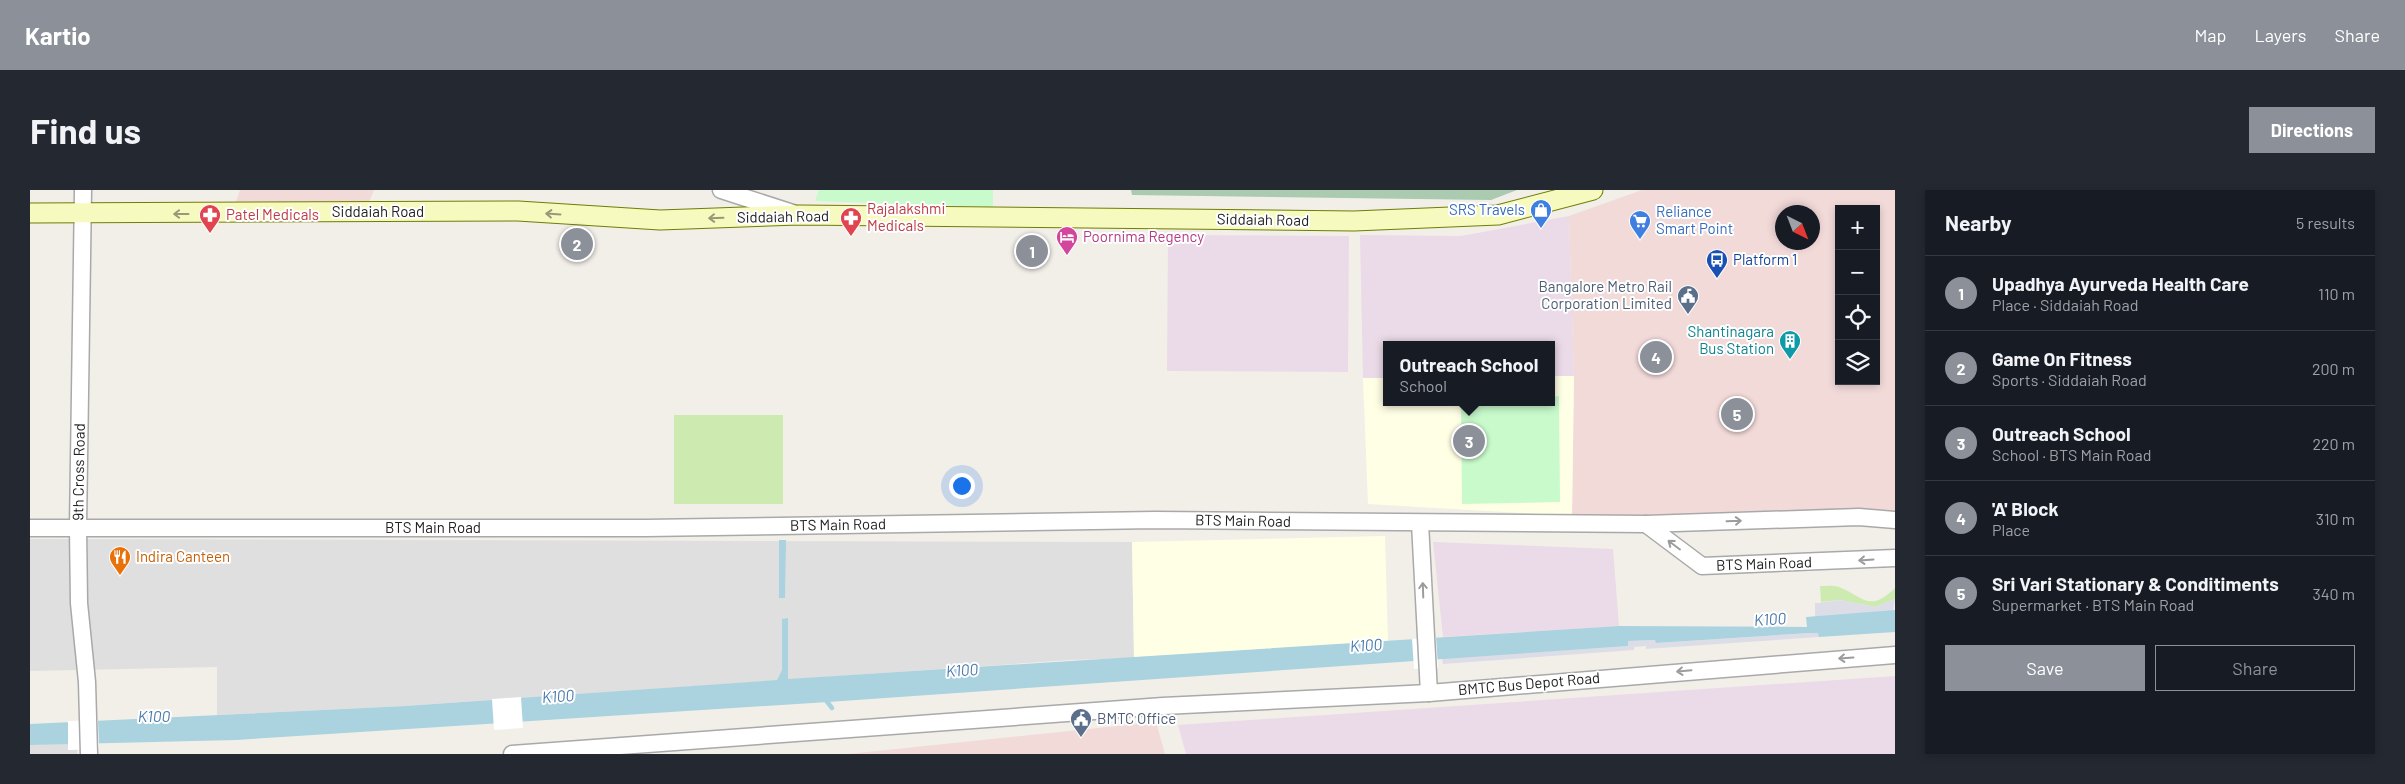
<!DOCTYPE html>
<meta charset="utf-8">
<style>
:root{--surface:#171b24;--page:#242831;--text:#f1f3f6;--muted:#9ea1a6;--line:#363941;--accent:#8c9099}
body{margin:0;font-family:Barlow,sans-serif;background:var(--page);color:var(--text)}
.controls{position:absolute;right:15px;top:15px;display:grid;overflow:hidden;border-radius:0px;box-shadow:0 2px 8px #0003}
.controls button{width:45px;height:45px;display:grid;place-items:center;padding:0;border:0;border-bottom:1px solid var(--line);background:var(--surface);color:var(--text);font:25px sans-serif}
.compass{position:absolute;left:1745px;top:15px;width:45px;height:45px;border-radius:50%;background:var(--surface);box-shadow:0 2px 8px #0003;rotate:138deg}
.you{position:absolute;left:931px;top:295px;width:18px;height:18px;margin:-12px;border:4px solid #fff;border-radius:50%;background:#1a73e8;box-shadow:0 0 0 8px #1a73e833}
.badge{display:grid;place-items:center;width:32px;height:32px;border-radius:50%;background:var(--accent);color:#fff;font-size:16px;font-weight:700}
.pin{position:absolute;translate:-50% -50%;border:2px solid #fff;box-shadow:0 1px 5px #0006}
.popup{position:absolute;left:1353px;top:151px;width:172px;height:65px;box-sizing:border-box;display:grid;place-content:center;border-radius:0px;background:var(--surface);filter:drop-shadow(0 1px 4px #0005);font-size:16px;white-space:nowrap;color:var(--muted)}
.popup b{font-size:19px;color:var(--text)}
.popup::after{content:'';position:absolute;left:50%;top:100%;margin-left:-10px;border:10px solid transparent;border-top-color:var(--surface)}
.list{margin:0;padding:0;list-style:none}
h2{display:flex;justify-content:space-between;align-items:center;height:65px;margin:0;padding:0 20px;font-size:21px}
h2 small{font-size:16px;font-weight:400;color:var(--muted)}
.list li{display:grid;grid-template-columns:32px 1fr auto;gap:15px;align-items:center;box-sizing:border-box;height:75px;padding:0 20px;border-top:1px solid var(--line)}
.list b{display:block;font-size:19px;white-space:nowrap}
.list p{margin:0;font-size:16px;white-space:nowrap;color:var(--muted)}
.list em{font-size:16px;font-style:normal;color:var(--muted)}
.actions{display:flex;gap:10px;padding:15px 20px}
.actions a{flex:1;padding:11px 0;border:1px solid var(--accent);border-radius:0px;text-align:center;font-size:18px;color:var(--accent)}
.actions .main{background:var(--accent);color:#fff}
.icon{flex:none;width:28px;height:28px;fill:none;stroke:currentColor;stroke-width:2;stroke-linecap:round;stroke-linejoin:round}
.map{position:relative;flex:none;width:1865px;height:564px;overflow:hidden;border-radius:0px}
header{display:flex;align-items:center;gap:30px;box-sizing:border-box;height:70px;padding:0 25px;background:var(--accent);color:#fff}
header strong{font-size:24px}
nav{display:flex;gap:28px;margin-inline-start:auto;font-size:18px}
.intro{display:flex;align-items:center;justify-content:space-between;box-sizing:border-box;height:120px;padding:0 30px}
h1{margin:0;font-size:35px}
.button{padding:12px 22px;border-radius:0px;background:var(--accent);color:#fff;font-size:18px;font-weight:700}
main{display:flex;gap:30px;padding:0 30px}
aside{flex:1;background:var(--surface);border-radius:0px;box-shadow:0 2px 8px #0003}
.map>svg:first-child{display:block}
.residential{fill:#e0dfdf}
.commercial{fill:#f2dad9;fill-rule:evenodd}
.industrial{fill:#ebdbe8}
.education{fill:#ffffe5}
.grass{fill:#cdebb0}
.cemetery{fill:#aacbaf}
.park{fill:#c8facc}
.plaza{fill:#dddde8}
.water{fill:#aad3df}
.pier{fill:#fff}
.lines{fill:none;stroke-linecap:round;stroke-linejoin:round}
.stream{stroke:#aad3df;stroke-width:4.5}
.tertiary-casing{stroke:#a9a9a9;stroke-width:19}
.secondary-casing{stroke:#707d05;stroke-width:21}
.tertiary{stroke:#fff;stroke-width:16}
.secondary{stroke:#f7fabf;stroke-width:19}
.oneway{stroke:#979978}
.oneway2{stroke:#9c9c9c}
.labels{text-anchor:middle;stroke-width:4;stroke-linejoin:round;paint-order:stroke}
.health-label{font-size:15px;fill:#be3a42;stroke:#fff;text-anchor:start}
.shop-label{font-size:15px;fill:#366cbe;stroke:#fff;text-anchor:end}
.street-label{font-size:15px;fill:#222;stroke:#fff}
.hotel-label{font-size:15px;fill:#b23c85;stroke:#fff;text-anchor:start}
.transit-label{font-size:15px;fill:#164399;stroke:#fff;text-anchor:start}
.service-label{font-size:15px;fill:#4e5e75;stroke:#fff;text-anchor:end}
.culture-label{font-size:15px;fill:#0d838f;stroke:#fff;text-anchor:end}
.food-label{font-size:15px;fill:#c56008;stroke:#fff;text-anchor:start}
.water-label{font-size:16px;font-style:italic;fill:#4a7aab;stroke:#fff}
</style>
<header>
<strong>Kartio</strong>
<nav><a>Map</a><a>Layers</a><a>Share</a></nav>
</header>
<div class="intro"><h1>Find us</h1><a class="button">Directions</a></div>
<main>
<div class="map">
<svg width="1865" height="564" viewBox="0 0 1865 564">
<rect width="100%" height="100%" fill="#f2efe9"/>
<g class="residential">
<polygon points="0,349 1102,352 1104,468 1041,470 375,516 187,525 187,477 0,481"/>
<polygon points="47,552 47,564 0,564 0,555"/>
</g>
<g class="commercial">
<polygon points="210,0 344,0 337,17 204,17"/>
<path d="M1612 0H1865V321L1542 326 1544 186 1539 26ZM1809 19H1846V191H1809ZM1752 22H1782V52H1752Z"/>
<polygon points="1126,532 1135,564 818,564"/>
</g>
<g class="industrial">
<polygon points="1539,26 1544,186 1522,186 1522,155 1356,155 1356,188 1333,188 1330,45 1431,46"/>
<polygon points="1138,45 1319,46 1318,182 1137,181"/>
<polygon points="1403,352 1583,359 1589,436 1413,447"/>
<polygon points="1865,486 1865,564 1156,564 1148,535"/>
</g>
<g class="education">
<polygon points="1522,186 1544,186 1542,326 1338,314 1333,188 1356,188 1356,212 1522,212"/>
<polygon points="1355,346 1358,452 1104,468 1102,352"/>
</g>
<g class="grass">
<rect x="644" y="225" width="109" height="89"/>
<path d="M1790 396C1796 396 1804 395 1809 397 1834 407 1839 423 1865 398V409L1845 417 1809 410 1791 412Z"/>
</g>
<polygon class="cemetery" points="1101,0 1487,0 1461,10 1102,5"/>
<g class="park">
<polygon points="789,0 963,0 963,17 785,11"/>
<polygon points="1529,206 1530,312 1432,314 1431,212 1522,212 1522,207"/>
</g>
<g class="plaza">
<polygon points="1865,409 1863,422 1785,427 1785,413 1788,413 1809,410 1845,417"/>
<polygon points="1781,443 1789,443 1789,447 1616,459 1616,456 1604,457 1604,460 1413,474 1412,468 1598,456 1598,451 1626,450 1626,453"/>
</g>
<g class="water">
<polygon points="749,350 756,350 755,408 749,408"/>
<polygon points="1865,420 1865,442 1789,447 1788,443 1780,443 1626,453 1625,450 1598,451 1598,456 798,512 206,550 0,555 0,534 375,516 747,490 752,480 752,429 758,428 758,489 1589,436 1777,437 1776,427"/>
</g>
<g class="pier">
<polygon points="1406,447 1408,478 1384,479 1382,449"/>
<polygon points="491,507 493,538 464,540 462,509"/>
<polygon points="68,530 69,559 38,560 38,531"/>
</g>
<g class="lines">
<polyline class="stream" points="795,509 802,518"/>
<g class="tertiary-casing">
<g id="tertiary">
<polyline points="53,0 48,338 49,413 57,492 59,564"/>
<polyline points="691,0 763,23"/>
<polyline points="1390,333 1399,503"/>
<polyline points="1616,334 1672,376 1865,368"/>
<polyline points="0,338 616,338 1125,330 1616,334 1829,327 1865,330"/>
<polyline points="482,564 1133,516 1399,503 1865,465"/>
</g>
</g>
<g class="secondary-casing">
<polyline id="secondary" points="0,23 488,21 630,30 769,25 1324,31 1468,25 1563,0"/>
</g>
<use href="#tertiary" class="tertiary"/>
<use href="#secondary" class="secondary"/>
</g>
<defs><path id="oneway-shaft" d="M-6 0H5M1.5-3L5.5 0L1.5 3" fill="none" stroke-width="1.6" stroke-linecap="round" stroke-linejoin="round" transform="scale(1.25)"/></defs>
<g class="oneway">
<use href="#oneway-shaft" transform="translate(151 24) rotate(180)"/>
<use href="#oneway-shaft" transform="translate(523 24) rotate(-176)"/>
<use href="#oneway-shaft" transform="translate(686 28) rotate(178)"/>
</g>
<g class="oneway2">
<use href="#oneway-shaft" transform="translate(1704 331) rotate(-2)"/>
<use href="#oneway-shaft" transform="translate(1644 355) rotate(-143)"/>
<use href="#oneway-shaft" transform="translate(1836 370) rotate(176)"/>
<use href="#oneway-shaft" transform="translate(1393 400) rotate(-92)"/>
<use href="#oneway-shaft" transform="translate(1816 468) rotate(176)"/>
<use href="#oneway-shaft" transform="translate(1654 481) rotate(175)"/>
</g>
<defs>
<g id="shop-pin" transform="scale(1.125)"><path d="M0 17L-7.5 6A9.5 9.5 0 1 1 7.5 6Z" fill="#3f7fe0" stroke="#fff"/><path d="M-5-2.5h2.3a2.7 3.5 0 0 1 5.4 0H5L5.5 6h-11ZM-1.5-2.5h3a1.5 2.3 0 0 0-3 0Z" fill="#fff"/></g>
<g id="pharmacy-pin" transform="scale(1.125)"><path d="M0 17L-7.5 6A9.5 9.5 0 1 1 7.5 6Z" fill="#e0444e" stroke="#fff"/><path d="M-2-6h4v4h4v4h-4v4h-4v-4h-4v-4h4Z" fill="#fff"/></g>
<g id="supermarket-pin" transform="scale(1.125)"><path d="M0 17L-7.5 6A9.5 9.5 0 1 1 7.5 6Z" fill="#3f7fe0" stroke="#fff"/><path d="M-6-5.5h2.5l.6 2H6L4.5 2H-2.5L-4.4-4H-6ZM-1.5 3.2a1.3 1.3 0 1 0 .1 0ZM3 3.2a1.3 1.3 0 1 0 .1 0Z" fill="#fff"/></g>
<g id="hotel-pin" transform="scale(1.125)"><path d="M0 17L-7.5 6A9.5 9.5 0 1 1 7.5 6Z" fill="#d1479c" stroke="#fff"/><path d="M-6-4.5h1.5V1H6V5H4.5V3h-9V5H-6ZM-4 0a1.8 1.8 0 1 1 3.6 0ZM.5 0V-2.5h3Q6-2.5 6 0Z" fill="#fff"/></g>
<g id="bus-pin" transform="scale(1.125)"><path d="M0 17L-7.5 6A9.5 9.5 0 1 1 7.5 6Z" fill="#1a4fb4" stroke="#fff"/><path d="M-5-6H5V4H4V6H2V4H-2V6H-4V4H-5ZM-3.5-4V0h7V-4ZM-3.5 1.2v1.5H-2V1.2ZM2 1.2v1.5H3.5V1.2Z" fill="#fff"/></g>
<g id="civic-pin" transform="scale(1.125)"><path d="M0 17L-7.5 6A9.5 9.5 0 1 1 7.5 6Z" fill="#5c6f8a" stroke="#fff"/><path d="M-.6-6.5H3V-4.5H.6V-3L4-1V1h2V6H-6V1h2V-1L-.6-3ZM-1.2 2.5V6h2.4V2.5Z" fill="#fff"/></g>
<g id="building-pin" transform="scale(1.125)"><path d="M0 17L-7.5 6A9.5 9.5 0 1 1 7.5 6Z" fill="#0f9aa8" stroke="#fff"/><path d="M-4-6H4V6H1V3H-1V6H-4ZM-2.5-4.3h1.7v1.8h-1.7ZM.8-4.3h1.7v1.8H.8ZM-2.5-1h1.7V.8h-1.7ZM.8-1h1.7V.8H.8Z" fill="#fff"/></g>
<g id="restaurant-pin" transform="scale(1.125)"><path d="M0 17L-7.5 6A9.5 9.5 0 1 1 7.5 6Z" fill="#e8710a" stroke="#fff"/><path d="M-5-6h1v4h1v-4h1v4h1v-4h1v5L-1.5 .5V6h-2V.5L-5-1ZM5-6V6H3V1.5H1.5Q1.5-4 5-6Z" fill="#fff"/></g>
</defs>
<g fill-rule="evenodd">
<use href="#shop-pin" x="1511" y="20"/>
<use href="#pharmacy-pin" x="180" y="25"/>
<use href="#pharmacy-pin" x="821" y="28"/>
<use href="#supermarket-pin" x="1610" y="31"/>
<use href="#hotel-pin" x="1037" y="47"/>
<use href="#bus-pin" x="1687" y="70"/>
<use href="#civic-pin" x="1658" y="106"/>
<use href="#building-pin" x="1760" y="151"/>
<use href="#restaurant-pin" x="90" y="367"/>
<use href="#civic-pin" x="1051" y="529"/>
</g>
<g class="labels">
<g class="health-label">
<text x="837" y="24">Rajalakshmi<tspan x="837" dy="17">Medicals</tspan></text>
<text x="196" y="30">Patel Medicals</text>
</g>
<g class="shop-label">
<text x="1495" y="25">SRS Travels</text>
<text x="1626" y="27" text-anchor="start">Reliance<tspan x="1626" dy="17">Smart Point</tspan></text>
</g>
<g class="street-label">
<text x="348" y="27">Siddaiah Road</text>
<text transform="translate(753 27) rotate(-1)" y="5">Siddaiah Road</text>
<text transform="translate(1233 30) rotate(1)" y="5">Siddaiah Road</text>
<text transform="translate(49 282) rotate(-89)" y="5">9th Cross Road</text>
<text transform="translate(1213 331) rotate(1)" y="5">BTS Main Road</text>
<text transform="translate(808 335) rotate(-1)" y="5">BTS Main Road</text>
<text x="403" y="343">BTS Main Road</text>
<text transform="translate(1734 374) rotate(-2)" y="5">BTS Main Road</text>
<text transform="translate(1499 494) rotate(-5)" y="5">BMTC Bus Depot Road</text>
</g>
<g class="hotel-label">
<text x="1053" y="52">Poornima Regency</text>
</g>
<g class="transit-label">
<text x="1703" y="75">Platform 1</text>
</g>
<g class="service-label">
<text x="1642" y="102">Bangalore Metro Rail<tspan x="1642" dy="17">Corporation Limited</tspan></text>
<text x="1067" y="534" text-anchor="start">BMTC Office</text>
</g>
<g class="culture-label">
<text x="1744" y="147">Shantinagara<tspan x="1744" dy="17">Bus Station</tspan></text>
</g>
<g class="food-label">
<text x="106" y="372">Indira Canteen</text>
</g>
<g class="water-label">
<text transform="translate(1740 429) rotate(-4)" y="6">K100</text>
<text transform="translate(1336 455) rotate(-4)" y="6">K100</text>
<text transform="translate(932 480) rotate(-4)" y="6">K100</text>
<text transform="translate(528 506) rotate(-4)" y="6">K100</text>
<text x="124" y="532">K100</text>
</g>
</g>
</svg>
<div class="controls">
<button>+</button>
<button>−</button>
<button><svg class="icon" aria-label="locate" viewBox="0 0 24 24"><circle cx="12" cy="12" r="6"/><path d="M12 2v4M12 18v4M2 12h4M18 12h4"/></svg></button>
<button><svg class="icon" aria-label="layers" viewBox="0 0 24 24"><path d="M12 4l9 5-9 5-9-5zM3 14l9 5 9-5"/></svg></button>
</div>
<svg class="compass" viewBox="-18 -18 36 36"><path d="M0-13l5 13h-10z" fill="#e53935"/><path d="M0 13l5-13h-10z" fill="#9ea1a6"/></svg>
<div class="you"></div>
<div class="pin badge" style="left:1002px;top:61px">1</div>
<div class="pin badge" style="left:547px;top:54px">2</div>
<div class="pin badge" style="left:1439px;top:251px">3</div>
<div class="popup"><b>Outreach School</b>School</div>
<div class="pin badge" style="left:1626px;top:167px">4</div>
<div class="pin badge" style="left:1707px;top:224px">5</div>
</div>
<aside>
<h2>Nearby<small>5 results</small></h2>
<ul class="list">
<li><span class="badge">1</span><div><b>Upadhya Ayurveda Health Care</b><p>Place · Siddaiah Road</p></div><em>110 m</em></li>
<li><span class="badge">2</span><div><b>Game On Fitness</b><p>Sports · Siddaiah Road</p></div><em>200 m</em></li>
<li><span class="badge">3</span><div><b>Outreach School</b><p>School · BTS Main Road</p></div><em>220 m</em></li>
<li><span class="badge">4</span><div><b>'A' Block</b><p>Place</p></div><em>310 m</em></li>
<li><span class="badge">5</span><div><b>Sri Vari Stationary &amp; Conditiments</b><p>Supermarket · BTS Main Road</p></div><em>340 m</em></li>
</ul>
<div class="actions"><a class="main">Save</a><a>Share</a></div>
</aside>
</main>
